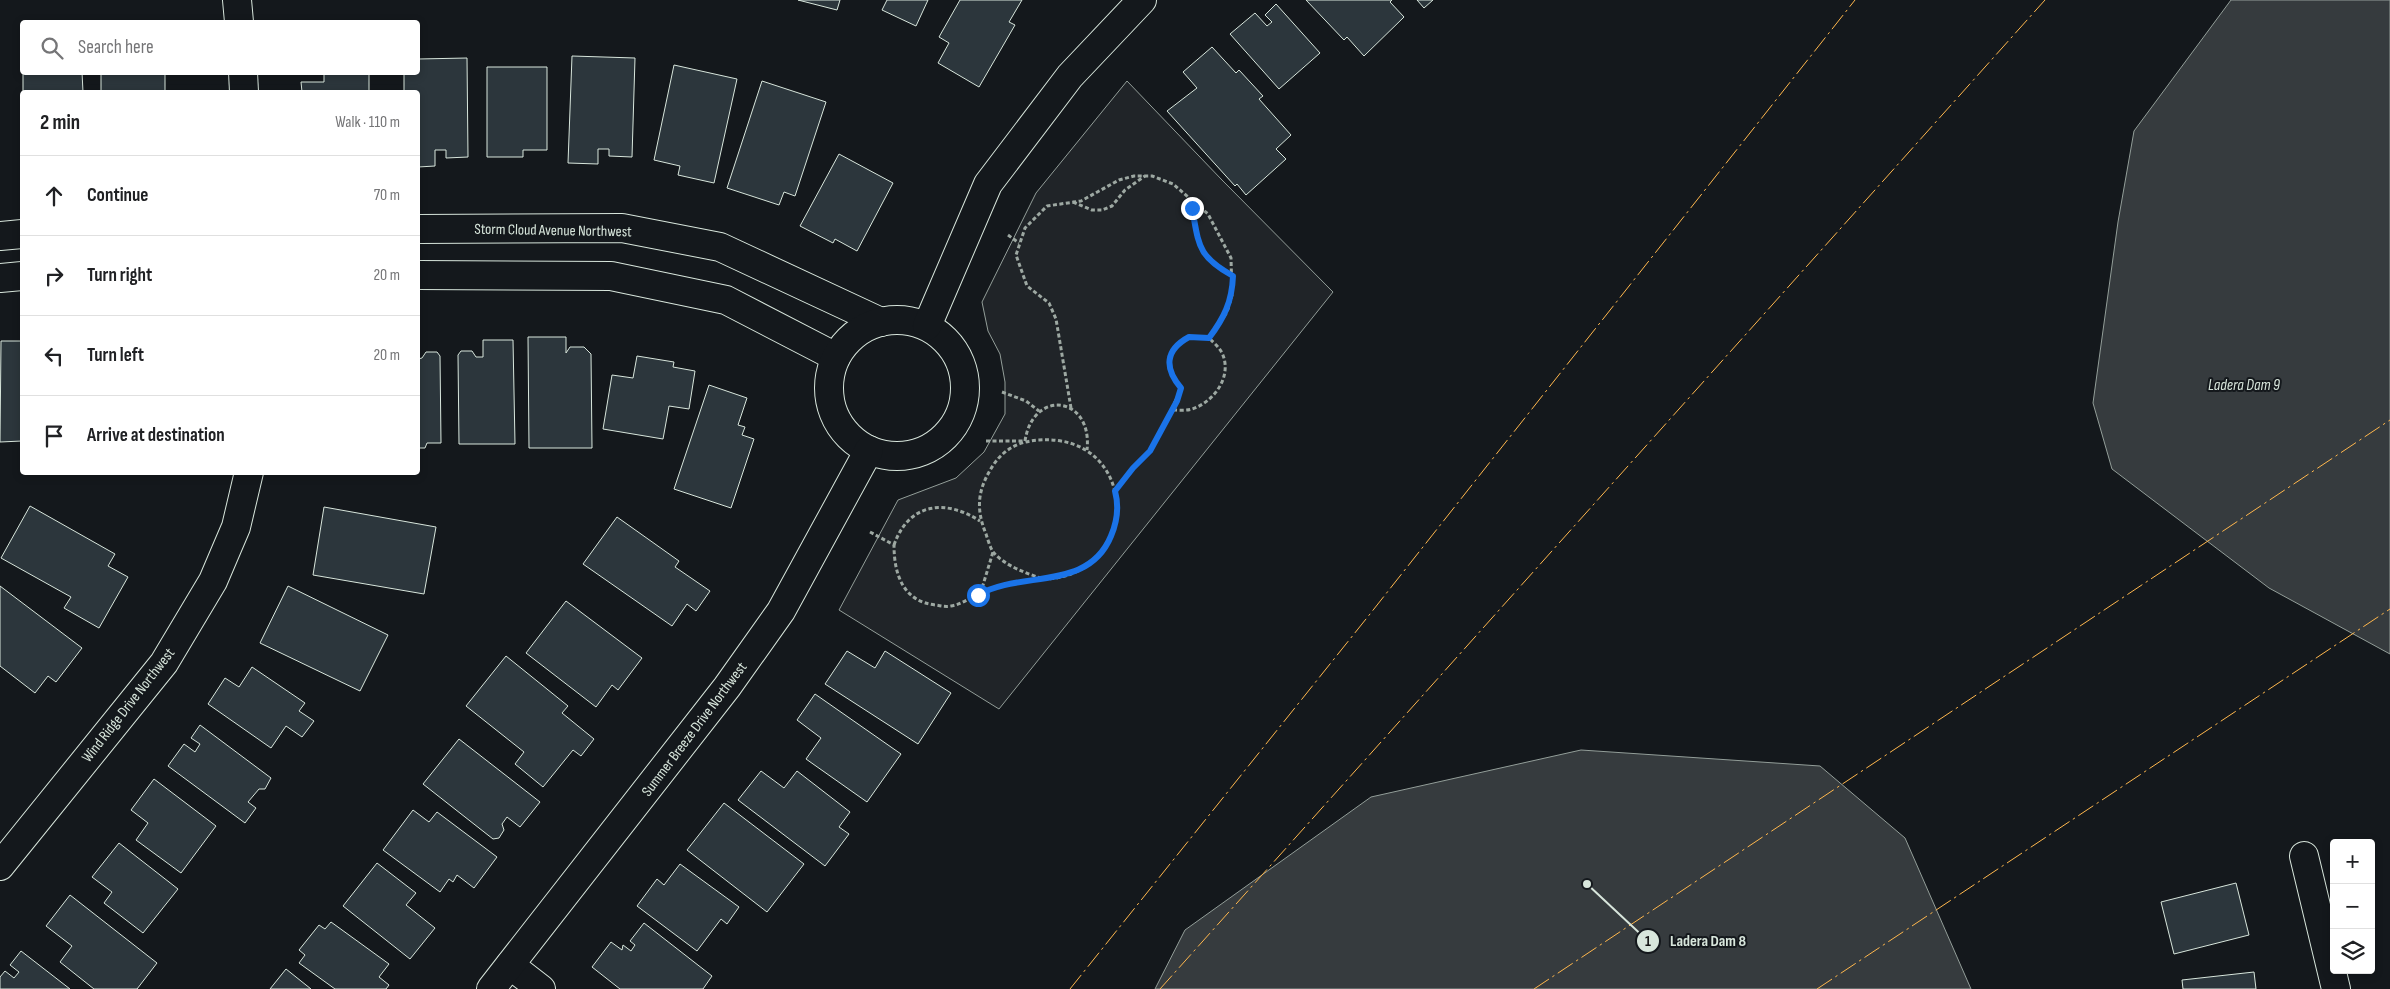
<!DOCTYPE html>
<meta charset="utf-8">
<style>
:root{--surface:#fff;--page:#f2f2f2;--text:#202124;--muted:#757577;--line:#e0e0e0}
body{margin:0;font-family:"Sofia Sans Condensed",sans-serif;background:var(--page);color:var(--text)}
.controls{position:absolute;right:15px;bottom:15px;display:grid;overflow:hidden;border-radius:5px;box-shadow:0 2px 8px #0003}
.controls button{width:45px;height:45px;display:grid;place-items:center;padding:0;border:0;border-bottom:1px solid var(--line);background:var(--surface);color:var(--text);font:25px sans-serif}
.stop{position:absolute;width:15px;height:15px;margin:-11px;border:4px solid #1a73e8;border-radius:50%;background:#fff}
.stop.end{background:#1a73e8;border-color:#fff;box-shadow:0 1px 5px #0008}
.list{margin:0;padding:0;list-style:none}
h2{display:flex;justify-content:space-between;align-items:center;height:65px;margin:0;padding:0 20px;font-size:21px}
h2 small{font-size:16px;font-weight:400;color:var(--muted)}
.list li{display:grid;grid-template-columns:32px 1fr auto;gap:15px;align-items:center;box-sizing:border-box;height:80px;padding:0 20px;border-top:1px solid var(--line)}
.list b{display:block;font-size:19px;white-space:nowrap}
.list em{font-size:16px;font-style:normal;color:var(--muted)}
.icon{flex:none;width:28px;height:28px;fill:none;stroke:currentColor;stroke-width:2;stroke-linecap:round;stroke-linejoin:round}
.map{position:relative;flex:none;width:2390px;height:989px;overflow:hidden}
.search{position:absolute;background:var(--surface);box-shadow:0 2px 8px #0003;left:20px;top:20px;width:400px;height:55px;display:flex;align-items:center;gap:12px;box-sizing:border-box;padding:0 18px;border-radius:5px;color:var(--muted);font-size:19px}
.panel{position:absolute;background:var(--surface);box-shadow:0 2px 8px #0003;left:20px;top:90px;width:400px;height:385px;border-radius:5px}
.map>svg:first-child{display:block}
.green{fill:#202428;stroke:#939e99}
.water{fill:#363b3e;stroke:#939e99}
.building{fill:#2c363c;stroke:#d8e6dc}
.lines{fill:none;stroke-linecap:round;stroke-linejoin:round}
.minor-casing{stroke:#d8e6dc;stroke-width:30}
.path{stroke:#9da8a2;stroke-width:3;stroke-dasharray:4 2.5;stroke-linecap:butt}
.minor{stroke:#14181c;stroke-width:28}
.power{stroke:#ffb74d;stroke-width:1;stroke-dasharray:18 4 2.5 4;stroke-linecap:butt}
.route{stroke:#1a73e8;stroke-width:6}
.labels{text-anchor:middle;stroke-width:4;stroke-linejoin:round;paint-order:stroke}
.street-label{font-size:15px;fill:#d8e6dc;stroke:#14181c}
.water-label{font-size:16px;font-style:italic;fill:#d8e6dc;stroke:#14181c}
.leader{fill:none;stroke:#d8e6dc;stroke-width:2}
.callout-dot{fill:#d8e6dc;stroke:#14181c;stroke-width:2}
.mark-label{font-size:15px;text-anchor:middle;font-weight:bold;fill:#111}
.callout-label{font-size:16px;text-anchor:middle;font-weight:bold;fill:#d8e6dc;stroke:#14181c;stroke-width:4;stroke-linejoin:round;paint-order:stroke}
</style>
<div class="map">
<svg width="2390" height="989" viewBox="0 0 2390 989">
<rect width="100%" height="100%" fill="#14181c"/>
<polygon class="green" points="1127,81 1222,180 1333,292 999,709 839,610 898,500 956,478 984,452 1005,414 1005,382 1000,354 988,331 982,302 1036,193"/>
<g class="water">
<polygon points="2231,0 2390,0 2390,654 2269,588 2112,469 2093,403 2118,222 2134,131"/>
<polygon points="1581,750 1820,766 1905,838 1971,989 1155,989 1185,930 1371,797"/>
</g>
<g class="building">
<polygon points="798,0 840,0 837,10"/>
<polygon points="887,0 928,0 916,26 882,10"/>
<polygon points="960,0 1022,0 1009,22 1015,25 979,87 938,63 949,43 939,37"/>
<polygon points="1306,0 1392,0 1390,2 1404,17 1364,56 1347,37 1344,40"/>
<polygon points="1417,0 1433,0 1424,8"/>
<polygon points="1276,4 1320,53 1279,89 1230,34 1255,13 1267,26 1272,22 1265,15"/>
<polygon points="1212,47 1236,73 1239,70 1263,96 1259,99 1291,135 1276,149 1286,159 1246,195 1237,184 1235,186 1167,111 1197,88 1183,72"/>
<polygon points="572,56 635,58 632,157 609,156 609,149 598,149 598,164 568,163"/>
<polygon points="467,58 468,157 446,158 446,150 435,150 435,166 418,167 418,92 404,92 404,72 418,72 418,59"/>
<polygon points="674,65 737,79 714,183 678,175 680,166 654,160"/>
<polygon points="487,67 547,67 547,150 523,150 523,157 487,157"/>
<polygon points="23,72 82,72 83,92 23,92"/>
<rect x="101" y="72" width="64" height="20"/>
<polygon points="324,72 369,72 369,92 302,92 301,82 324,82"/>
<polygon points="762,81 826,102 795,196 784,192 779,205 727,188"/>
<polygon points="839,154 893,183 857,251 835,239 833,243 800,226"/>
<polygon points="528,337 566,337 566,353 570,347 584,347 591,354 592,448 529,448"/>
<polygon points="483,340 513,340 515,444 459,444 458,355 461,351 472,351 476,357 483,357"/>
<polygon points="1,341 22,341 22,441 0,442"/>
<polygon points="426,352 437,352 440,356 441,443 427,443 425,448 418,448 418,359 422,358"/>
<polygon points="637,356 674,362 673,367 695,371 689,409 669,406 663,439 603,429 612,375 633,378"/>
<polygon points="709,385 747,398 738,425 745,427 742,435 754,439 731,508 674,489"/>
<polygon points="30,506 115,554 108,566 128,577 99,628 64,608 71,597 1,558"/>
<polygon points="324,507 436,527 424,594 313,575"/>
<polygon points="617,517 679,561 675,567 710,591 696,611 687,604 672,626 583,564"/>
<polygon points="0,586 82,648 56,682 48,676 35,693 0,666"/>
<polygon points="288,586 388,635 360,691 260,643"/>
<polygon points="566,601 642,658 618,690 612,685 596,707 526,653"/>
<polygon points="847,651 875,668 885,651 951,693 918,744 825,684"/>
<polygon points="506,656 568,706 562,713 594,739 581,756 573,750 543,787 515,764 524,752 466,706"/>
<polygon points="252,667 305,703 299,711 314,721 302,737 286,726 271,748 208,704 225,678 239,687"/>
<polygon points="815,694 901,754 867,802 806,759 821,738 797,720"/>
<polygon points="200,725 271,778 265,789 259,789 248,802 256,808 245,823 168,766 184,744 195,752 200,744 191,738"/>
<polygon points="459,739 540,802 520,827 507,817 502,824 504,830 499,838 493,839 423,784"/>
<polygon points="761,771 784,788 797,771 850,812 839,827 849,834 825,866 738,800"/>
<polygon points="154,779 216,826 181,873 136,840 148,823 131,810"/>
<polygon points="724,803 804,864 767,912 687,850"/>
<polygon points="413,810 429,822 437,812 497,857 474,888 457,875 453,882 449,879 440,892 383,850"/>
<polygon points="119,843 178,889 143,933 104,903 112,892 92,877"/>
<polygon points="377,863 416,893 406,905 435,928 410,959 343,906"/>
<polygon points="680,864 739,907 727,924 721,919 697,951 637,906 657,879 664,885"/>
<polygon points="2236,883 2249,935 2174,954 2161,902"/>
<polygon points="70,895 157,963 137,989 94,989 60,962 72,946 46,926"/>
<polygon points="331,922 389,964 379,977 389,985 386,989 335,989 299,963 305,955 299,950 319,925 325,929"/>
<polygon points="644,923 712,976 703,989 620,989 592,967 611,942 622,950 623,945 631,951 635,945 630,941"/>
<polygon points="21,951 70,989 0,989 0,977 5,971 14,978 19,972 10,965"/>
<polygon points="286,969 311,989 270,989"/>
<polygon points="2254,972 2256,989 2183,989 2182,980"/>
</g>
<g class="lines">
<g class="minor-casing">
<g id="minor">
<polyline points="237,0 239,22"/>
<polyline points="243,72 244,92"/>
<polyline points="418,229 622,228 720,247 881,322"/>
<polyline points="0,236 22,234"/>
<polyline points="418,275 611,276 726,300 836,357"/>
<polyline points="0,278 22,276"/>
<circle cx="897" cy="388" r="68"/>
<polyline points="927,326 988,184 1070,76 1142,0"/>
<polyline points="2304,856 2336,989"/>
<polyline points="0,866 164,663 213,581 236,527 249,472"/>
<polyline points="510,965 541,989"/>
<polyline points="491,989 727,687 781,611 869,450"/>
</g>
</g>
<g class="path">
<path d="M1190 201C1203 241 1188 251 1232 276"/>
<polyline points="1073,202 1092,210 1102,210 1112,206 1125,190 1145,176"/>
<polyline points="1008,235 1019,243"/>
<polyline points="1002,392 1026,401 1039,411"/>
<path d="M1071 408 1056 319 1049 303 1027 286 1016 255 1025 228 1047 206 1081 201 1119 180 1134 176H1152L1173 184 1208 214 1231 258 1232 295 1227 312 1209 338C1213 342 1219 347 1222 353 1233 376 1214 402 1192 409 1186 411 1178 410 1172 410L1150 451 1133 468 1115 491"/>
<path d="M1172 409 1181 388C1164 368 1165 350 1189 337L1208 338"/>
<path d="M986 441H1025C1033 388 1093 396 1087 450"/>
<path d="M870 532 894 545C894 574 903 602 936 605 941 606 946 607 951 606 964 604 973 595 985 591 1006 584 1027 580 1048 579 1144 571 1138 433 1039 440 1021 441 1005 448 994 464 978 488 975 507 986 534 988 540 990 547 993 552 1005 566 1026 573 1043 579"/>
<path d="M894 545C909 502 946 499 980 521"/>
<polyline points="979,593 983,585 993,552"/>
</g>
<use href="#minor" class="minor"/>
<g class="power">
<polyline points="1070,989 1370,614 1855,0"/>
<polyline points="1160,989 2045,0"/>
<polyline points="1534,989 2390,420"/>
<polyline points="1817,989 2390,609"/>
</g>
</g>
<g class="lines">
<path class="route" d="M978 595C1021 570 1088 592 1111 536 1117 522 1119 506 1115 491L1133 468 1150 451 1177 401 1181 388C1164 368 1165 350 1189 337L1209 338C1224 318 1232 302 1233 276 1197 256 1199 245 1192 208"/>
</g>
<g class="labels">
<g class="street-label">
<text transform="translate(553 230) rotate(1)" y="5">Storm Cloud Avenue Northwest</text>
<text transform="translate(128 705) rotate(-52)" y="5">Wind Ridge Drive Northwest</text>
<text transform="translate(694 729) rotate(-53)" y="5">Summer Breeze Drive Northwest</text>
</g>
<g class="water-label">
<text x="2244" y="390">Ladera Dam 9</text>
</g>
</g>
<path class="leader" d="M1587 884L1648 941"/>
<g class="callout-dot">
<circle cx="1587" cy="884" r="5"/>
<circle cx="1648" cy="941" r="12"/>
</g>
<g class="mark-label">
<text x="1648" y="946">1</text>
</g>
<g class="callout-label">
<text x="1708" y="946">Ladera Dam 8</text>
</g>
</svg>
<div class="controls">
<button>+</button>
<button>−</button>
<button><svg class="icon" aria-label="layers" viewBox="0 0 24 24"><path d="M12 4l9 5-9 5-9-5zM3 14l9 5 9-5"/></svg></button>
</div>
<div class="stop" style="left:978px;top:595px"></div>
<div class="stop end" style="left:1192px;top:208px"></div>
<div class="search"><svg class="icon" aria-label="search" viewBox="0 0 24 24"><circle cx="10" cy="10" r="6"/><path d="M15 15l6 6"/></svg>Search here</div>
<section class="panel">
<h2>2 min<small>Walk · 110 m</small></h2>
<ul class="list">
<li><svg class="icon" aria-label="ahead" viewBox="0 0 24 24"><path d="M12 20V5M6 11l6-6 6 6"/></svg><div><b>Continue</b></div><em>70 m</em></li>
<li><svg class="icon" aria-label="right" viewBox="0 0 24 24"><path d="M7 20v-9h11M14 6l5 5-5 5"/></svg><div><b>Turn right</b></div><em>20 m</em></li>
<li><svg class="icon" aria-label="left" viewBox="0 0 24 24"><path d="M17 20v-9H6M10 6l-5 5 5 5"/></svg><div><b>Turn left</b></div><em>20 m</em></li>
<li><svg class="icon" aria-label="arrive" viewBox="0 0 24 24"><path d="M6 21V4h12l-3 4 3 4H6"/></svg><div><b>Arrive at destination</b></div></li>
</ul>
</section>
</div>
